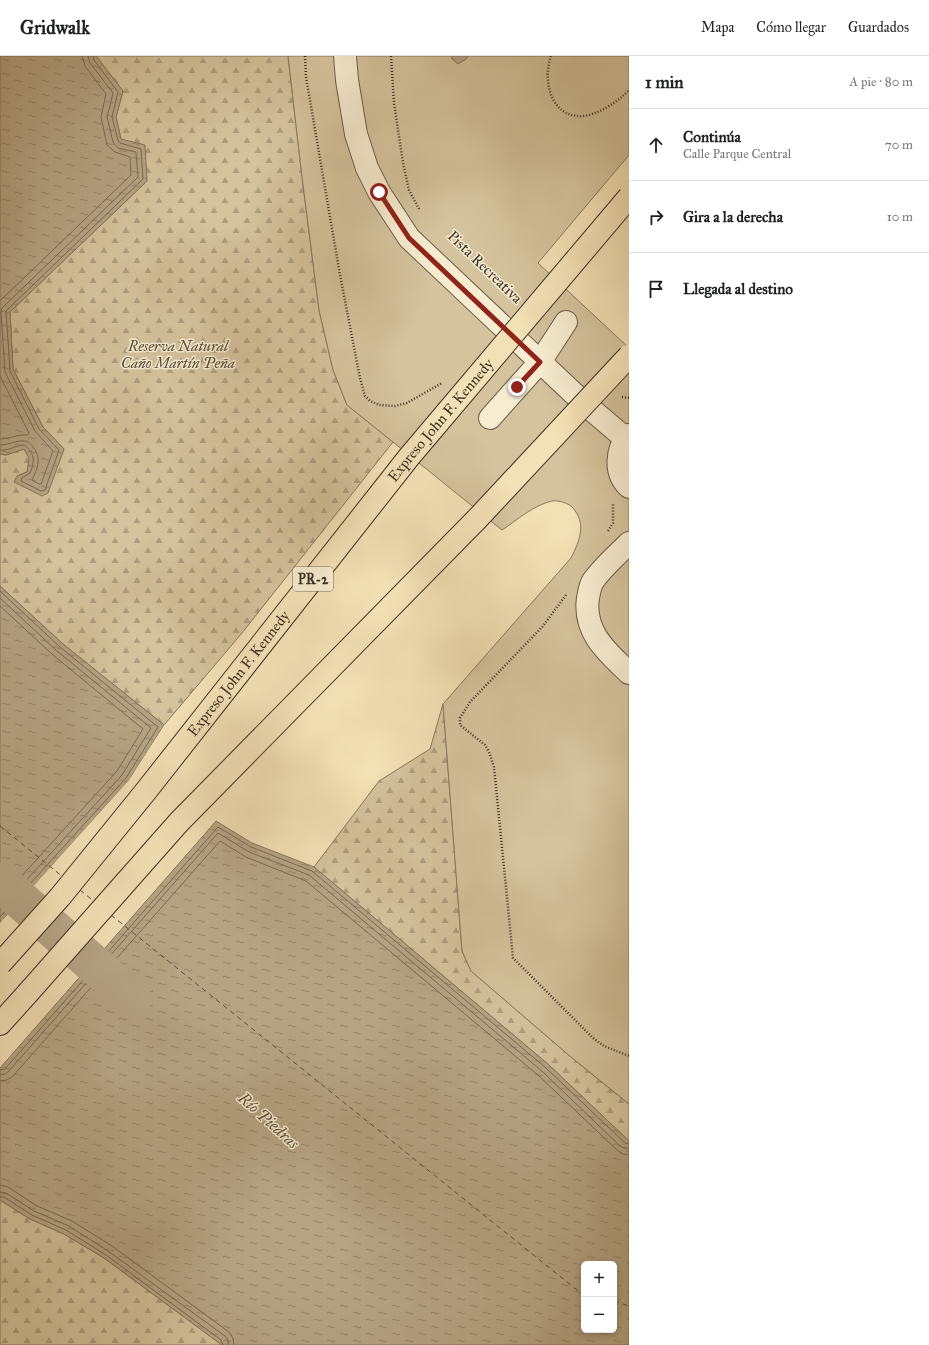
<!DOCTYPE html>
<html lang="es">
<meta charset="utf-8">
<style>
:root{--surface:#fff;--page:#f2f2f2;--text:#202124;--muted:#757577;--line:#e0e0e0}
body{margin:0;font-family:"IM FELL Great Primer",serif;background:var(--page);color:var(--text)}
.controls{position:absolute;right:12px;bottom:12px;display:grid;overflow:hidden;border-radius:6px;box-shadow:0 2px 6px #0003}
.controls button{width:36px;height:36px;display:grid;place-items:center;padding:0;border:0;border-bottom:1px solid var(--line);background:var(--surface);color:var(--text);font:20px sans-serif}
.stop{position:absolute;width:12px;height:12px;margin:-9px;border:3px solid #8f2418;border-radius:50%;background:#fff}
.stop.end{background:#8f2418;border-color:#fff;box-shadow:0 1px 4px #0008}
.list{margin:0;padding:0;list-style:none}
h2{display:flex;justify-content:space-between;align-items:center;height:52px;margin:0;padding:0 16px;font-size:17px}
h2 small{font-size:13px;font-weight:400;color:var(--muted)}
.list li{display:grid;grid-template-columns:26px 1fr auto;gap:12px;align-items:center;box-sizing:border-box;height:72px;padding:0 16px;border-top:1px solid var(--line)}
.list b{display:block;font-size:15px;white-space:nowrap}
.list p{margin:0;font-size:13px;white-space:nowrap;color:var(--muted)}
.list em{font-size:13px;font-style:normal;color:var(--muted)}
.icon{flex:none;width:22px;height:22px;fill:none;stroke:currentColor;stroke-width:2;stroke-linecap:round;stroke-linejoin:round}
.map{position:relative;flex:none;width:629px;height:1289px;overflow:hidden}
header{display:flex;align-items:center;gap:24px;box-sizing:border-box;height:56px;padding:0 20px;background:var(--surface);border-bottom:1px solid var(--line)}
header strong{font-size:19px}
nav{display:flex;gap:22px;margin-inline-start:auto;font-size:14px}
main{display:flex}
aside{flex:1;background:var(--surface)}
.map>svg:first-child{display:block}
.forest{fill:url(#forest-firs);stroke:#887960}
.green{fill:#d4c39d;stroke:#887960}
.water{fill:url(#water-ripples);stroke:#85755d;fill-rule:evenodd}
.pier{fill:#f3e1b6}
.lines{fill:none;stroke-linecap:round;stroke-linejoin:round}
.shore{stroke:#796a54;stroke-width:1}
.river{stroke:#b5a484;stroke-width:39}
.ferry{stroke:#5b4c3b;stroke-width:1;stroke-dasharray:5 4;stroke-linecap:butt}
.minor-casing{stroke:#6a5c48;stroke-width:24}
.highway-casing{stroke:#3d2f23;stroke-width:24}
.path{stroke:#3d2f23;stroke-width:2.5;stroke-dasharray:1 2;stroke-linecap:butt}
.minor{stroke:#f7ecd0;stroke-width:22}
.highway{stroke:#f3e1b6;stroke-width:22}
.highway-bridge-casing{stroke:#3d2f23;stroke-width:24;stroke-linecap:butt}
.highway-bridge{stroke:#f3e1b6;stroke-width:22}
.route{stroke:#8f2418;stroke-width:5}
.labels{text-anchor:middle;stroke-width:3;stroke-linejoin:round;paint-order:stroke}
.shield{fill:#f7ecd0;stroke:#756857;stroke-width:1}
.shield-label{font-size:14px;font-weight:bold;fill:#3d2f23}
.street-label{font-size:15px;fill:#3d2f23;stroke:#f7ecd0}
.park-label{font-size:15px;font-style:italic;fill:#5b4d3b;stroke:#f7ecd0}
.water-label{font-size:16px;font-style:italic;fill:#5b4c3b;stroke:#f7ecd0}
</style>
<header>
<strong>Gridwalk</strong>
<nav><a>Mapa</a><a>Cómo llegar</a><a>Guardados</a></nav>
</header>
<main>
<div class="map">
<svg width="629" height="1289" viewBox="0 0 629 1289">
<defs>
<pattern id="forest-firs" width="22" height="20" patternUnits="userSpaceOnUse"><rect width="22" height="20" fill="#d4c39d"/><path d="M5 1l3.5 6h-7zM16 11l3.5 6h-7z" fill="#ad9f80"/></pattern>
<pattern id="water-ripples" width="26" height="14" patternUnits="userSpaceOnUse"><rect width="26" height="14" fill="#b5a484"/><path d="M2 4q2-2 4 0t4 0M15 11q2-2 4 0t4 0" fill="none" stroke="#94866c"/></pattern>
</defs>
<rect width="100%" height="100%" fill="#f3e1b6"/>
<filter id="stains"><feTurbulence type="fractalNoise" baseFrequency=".005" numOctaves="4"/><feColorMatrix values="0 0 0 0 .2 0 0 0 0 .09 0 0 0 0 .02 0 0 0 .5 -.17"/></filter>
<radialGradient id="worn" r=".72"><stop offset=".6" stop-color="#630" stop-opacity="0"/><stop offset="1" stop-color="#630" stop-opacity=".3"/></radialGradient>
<g class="forest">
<polygon points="96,0 288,0 302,121 319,254 333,314 347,349 393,386 242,577 164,669 63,588 0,530 0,398 6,399 24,393 30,402 27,416 17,420 58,408 64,393 43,371 13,313 10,256 147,125 121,83 116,61 123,35"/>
<polygon points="443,648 462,895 471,915 571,1001 629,1048 629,1085 549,1009 314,811 379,725 430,693"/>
<polygon points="0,1144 30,1163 64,1178 104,1202 222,1289 0,1289"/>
</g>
<path class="green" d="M288 0H629V99L538 207 629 292V1048L571 1001 471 915 462 895 443 648 571 502C580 484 587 467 572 451 568 447 558 444 552 445 534 449 517 464 502 474L347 349 333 314 319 254 302 121Z"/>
<g class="water">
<polygon points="0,0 96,0 123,35 116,61 121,83 145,89 147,125 10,256 13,313 43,371 64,393 48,437 42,440 14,426 17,420 27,416 29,402 24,393 6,399 0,398"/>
<polygon points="452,0 468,0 466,3 458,8 452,3"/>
<polygon points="0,530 63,588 164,669 129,724 0,867"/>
<path d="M216 765 252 787 314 811 549 1009 629 1085V1289H222L104 1202 64 1178 30 1163 0 1144V1012ZM584 1208H614V1274H584Z"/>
</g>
<g class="pier">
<polygon points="165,668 166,670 131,726 0,869 0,867 129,724"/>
<polygon points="216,763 217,763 0,1011 0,1009"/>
</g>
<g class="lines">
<g class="shore">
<polyline points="0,245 131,119 130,101 115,96 107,89 101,61 106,38 85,10 82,0"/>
<path d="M0 320 29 377 27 379C18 378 10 383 0 383"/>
<path d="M0 389C9 389 17 384 24 385 29 385 31 389 34 392 42 404 37 413 32 424L39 428H41L53 395 35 375 5 316 1 257 2 252 138 121 136 96 118 92 113 86 107 61 113 37 90 7 88 0"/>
<path d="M0 394C9 395 14 390 23 389 27 389 32 397 33 401 34 406 32 413 30 417L22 422 21 425 41 435 45 434 59 394 39 373 10 315 6 255 143 123 141 93 120 87 118 84 112 61 118 36 94 4 93 0"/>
<polyline points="0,535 60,591 158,671 126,722 0,861"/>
<polyline points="0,542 57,595 151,672 122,719 0,853"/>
<polyline points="0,550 53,599 143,673 117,715 0,844"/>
<polyline points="0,1014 5,1013 218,771 251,791 312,815 546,1012 625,1087 629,1088"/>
<polyline points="0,1019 5,1018 8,1016 218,777 249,796 309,819 543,1016 621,1091 629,1093"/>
<polyline points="0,1025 7,1024 13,1020 220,785 246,801 306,825 539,1020 618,1095 623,1098 629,1099"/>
<polyline points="0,1129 8,1131 37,1150 72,1165 112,1190 229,1276 233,1282 234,1289"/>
<polyline points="0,1136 6,1137 34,1155 69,1170 108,1195 225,1280 228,1284 228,1289"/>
<polyline points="0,1141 4,1141 32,1159 66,1174 106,1199 221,1284 223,1289"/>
</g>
<polyline class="river" points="0,826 132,942"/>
<g class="ferry">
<polyline points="0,770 63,821"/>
<polyline points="80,834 95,846"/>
<polyline points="111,859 577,1234 584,1236"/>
<polyline points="614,1245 629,1250"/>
</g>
<g class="minor-casing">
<g id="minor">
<polyline points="345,0 347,24 356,78 367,112 379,136 409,182 586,349 626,383"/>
<polyline points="490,362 540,306 566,266"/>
<path d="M629 379C616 393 614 417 629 431"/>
<path d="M629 487C617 499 603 511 593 525 590 530 589 537 588 542 583 576 607 596 629 617"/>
</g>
</g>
<g class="highway-casing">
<polyline id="highway" points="0,968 27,938"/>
</g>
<g class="path">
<polyline points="305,0 306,21 340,219 360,322 365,340 370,345 379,349 395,350 407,347 442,327"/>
<polyline points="391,0 394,47 403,107 409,134 419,153"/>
<path d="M551 0C543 22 549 57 577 60 594 62 618 46 629 34"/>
<polyline points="622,341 629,342"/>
<polyline points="608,475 613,467 613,447"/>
<polyline points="566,539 543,570 470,646 460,662 460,669 485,689 489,696 494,711 513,902 593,982 604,990 629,1000"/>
</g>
<use href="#minor" class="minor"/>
<use href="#highway" class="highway"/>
<g class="highway-bridge-casing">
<g id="highway-bridge">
<path id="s1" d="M0 908 60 841 146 735 409 401 629 141"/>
<polyline points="27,938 179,766 478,462 629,300"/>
</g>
</g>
<use href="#highway-bridge" class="highway-bridge"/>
</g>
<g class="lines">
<polyline class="route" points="379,136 409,182 540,306 517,331"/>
</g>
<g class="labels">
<rect class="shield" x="293" y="511" width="40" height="24" rx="3"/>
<g class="shield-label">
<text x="313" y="528">PR-2</text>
</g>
<g class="street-label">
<text transform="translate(485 211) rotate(44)" y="5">Pista Recreativa</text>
<text dy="5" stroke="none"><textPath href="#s1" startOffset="700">Expreso John F. Kennedy</textPath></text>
<text dy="5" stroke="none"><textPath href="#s1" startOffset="376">Expreso John F. Kennedy</textPath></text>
</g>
<g class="park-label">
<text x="178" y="295">Reserva Natural<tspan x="178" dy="17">Caño Martín Peña</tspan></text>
</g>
<g class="water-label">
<text transform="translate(269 1064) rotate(42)" y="6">Río Piedras</text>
</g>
</g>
<rect width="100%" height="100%" filter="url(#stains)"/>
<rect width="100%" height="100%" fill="url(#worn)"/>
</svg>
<div class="controls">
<button>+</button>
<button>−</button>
</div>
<div class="stop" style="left:379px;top:136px"></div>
<div class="stop end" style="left:517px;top:331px"></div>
</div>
<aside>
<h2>1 min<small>A pie · 80 m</small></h2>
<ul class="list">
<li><svg class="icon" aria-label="ahead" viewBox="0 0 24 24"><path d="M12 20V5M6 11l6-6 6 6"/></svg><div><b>Continúa</b><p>Calle Parque Central</p></div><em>70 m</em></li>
<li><svg class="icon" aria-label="right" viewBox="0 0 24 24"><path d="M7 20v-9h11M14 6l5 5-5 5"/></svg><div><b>Gira a la derecha</b></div><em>10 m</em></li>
<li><svg class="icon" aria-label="arrive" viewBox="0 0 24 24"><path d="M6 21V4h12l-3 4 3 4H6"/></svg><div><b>Llegada al destino</b></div></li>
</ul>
</aside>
</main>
